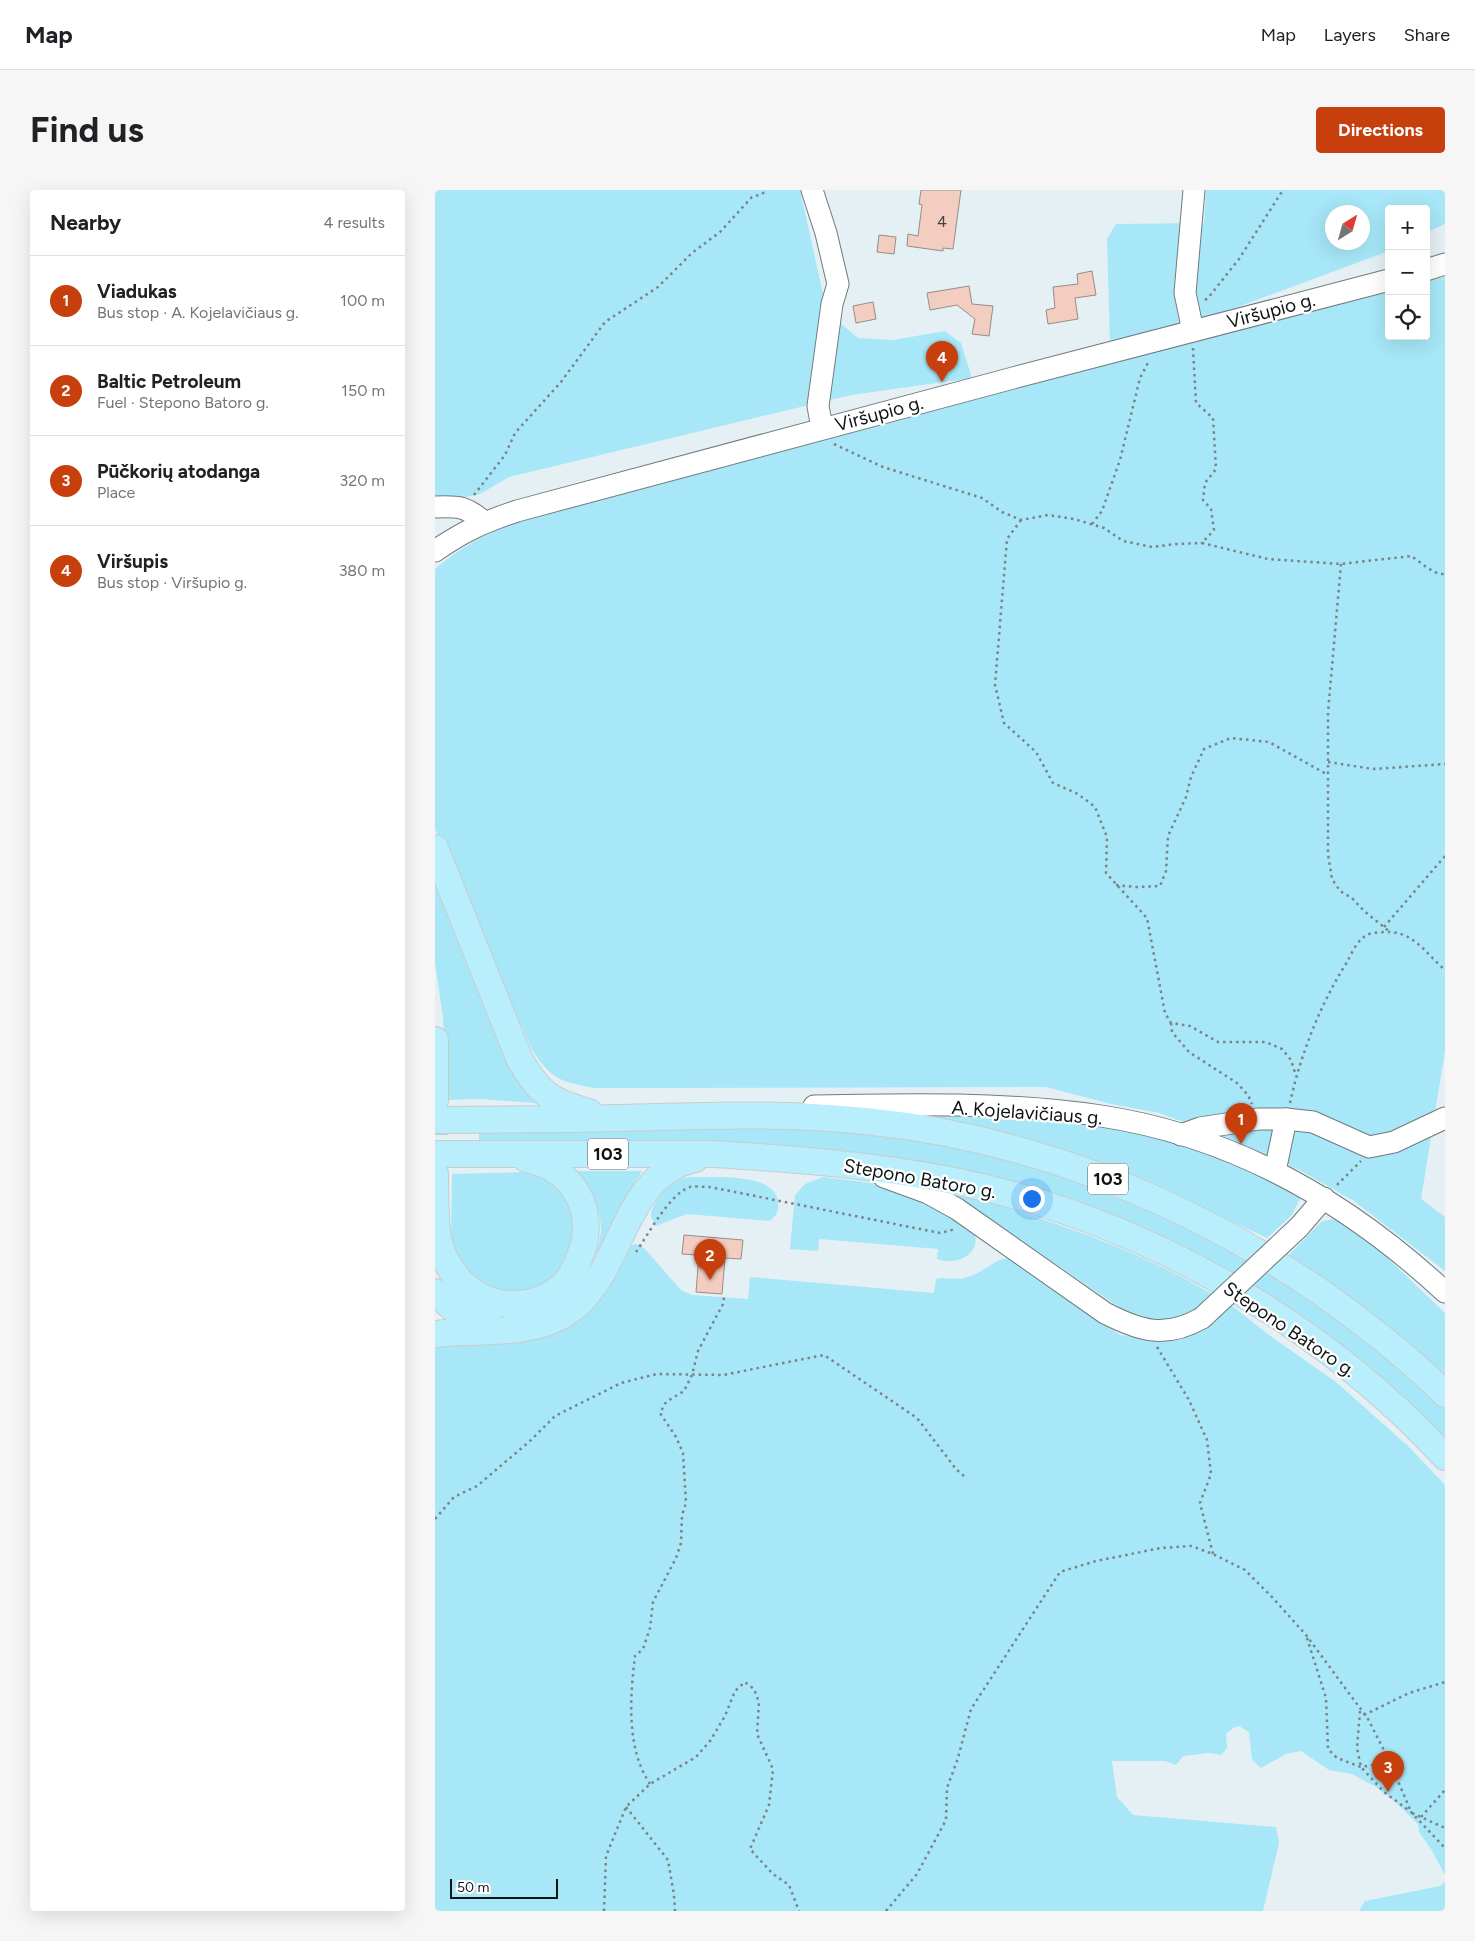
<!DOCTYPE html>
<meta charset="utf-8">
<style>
:root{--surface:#fff;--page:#f6f6f6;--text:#202124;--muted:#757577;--line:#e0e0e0;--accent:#c63f0c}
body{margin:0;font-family:Figtree,sans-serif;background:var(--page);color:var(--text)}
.controls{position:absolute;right:15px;top:15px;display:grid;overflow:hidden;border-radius:5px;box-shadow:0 5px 20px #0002}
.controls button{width:45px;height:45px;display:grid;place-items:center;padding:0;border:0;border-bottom:1px solid var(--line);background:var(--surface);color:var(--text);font:25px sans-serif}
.compass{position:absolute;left:890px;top:15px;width:45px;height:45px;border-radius:50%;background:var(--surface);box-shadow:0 5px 20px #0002;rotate:37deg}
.scale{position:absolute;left:15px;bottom:12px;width:108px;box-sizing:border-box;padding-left:5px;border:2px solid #0f1314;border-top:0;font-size:14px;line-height:18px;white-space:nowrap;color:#0f1314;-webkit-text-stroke:4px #fff;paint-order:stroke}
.you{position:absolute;left:596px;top:1008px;width:18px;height:18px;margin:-12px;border:4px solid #fff;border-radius:50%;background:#1a73e8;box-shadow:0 0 0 8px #1a73e833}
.badge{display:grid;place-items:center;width:32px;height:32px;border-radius:50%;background:var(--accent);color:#fff;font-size:16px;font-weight:700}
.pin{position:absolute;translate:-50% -41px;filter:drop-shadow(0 1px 2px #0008)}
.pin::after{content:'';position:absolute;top:26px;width:18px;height:15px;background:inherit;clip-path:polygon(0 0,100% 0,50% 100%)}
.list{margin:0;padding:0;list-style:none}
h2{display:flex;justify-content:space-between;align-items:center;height:65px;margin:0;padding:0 20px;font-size:21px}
h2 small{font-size:16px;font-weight:400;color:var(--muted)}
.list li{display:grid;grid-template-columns:32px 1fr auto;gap:15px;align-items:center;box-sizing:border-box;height:90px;padding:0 20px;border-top:1px solid var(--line)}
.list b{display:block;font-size:19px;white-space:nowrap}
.list p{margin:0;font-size:16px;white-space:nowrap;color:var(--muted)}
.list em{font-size:16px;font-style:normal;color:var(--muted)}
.icon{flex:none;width:28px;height:28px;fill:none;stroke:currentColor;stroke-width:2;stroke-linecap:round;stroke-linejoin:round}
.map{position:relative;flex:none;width:1010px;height:1721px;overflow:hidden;border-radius:5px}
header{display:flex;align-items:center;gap:30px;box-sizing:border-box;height:70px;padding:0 25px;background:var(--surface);border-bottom:1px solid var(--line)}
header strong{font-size:24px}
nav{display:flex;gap:28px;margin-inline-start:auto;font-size:18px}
.intro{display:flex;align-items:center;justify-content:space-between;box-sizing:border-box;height:120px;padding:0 30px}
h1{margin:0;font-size:35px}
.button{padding:12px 22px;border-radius:5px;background:var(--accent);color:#fff;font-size:18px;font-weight:700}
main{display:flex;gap:30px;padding:0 30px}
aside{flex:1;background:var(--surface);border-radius:5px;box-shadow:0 5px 20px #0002}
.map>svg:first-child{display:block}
.green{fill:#a7e7f8;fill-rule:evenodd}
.building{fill:#f4cdc1;stroke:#968c89}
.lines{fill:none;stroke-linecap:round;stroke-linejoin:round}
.major-tunnel{stroke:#c5cfd2;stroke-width:26;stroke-dasharray:26 13;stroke-linecap:butt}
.minor-casing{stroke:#707a7d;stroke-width:23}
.major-casing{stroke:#cacbcb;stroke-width:28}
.path{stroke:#7b8385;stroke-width:2.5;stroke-dasharray:2.5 4;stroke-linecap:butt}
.minor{stroke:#fff;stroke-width:21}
.major{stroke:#b9effd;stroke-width:26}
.minor-bridge-casing{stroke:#707a7d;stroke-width:23;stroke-linecap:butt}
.minor-bridge{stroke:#fff;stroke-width:21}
.labels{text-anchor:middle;stroke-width:4.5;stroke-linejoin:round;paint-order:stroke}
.number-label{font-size:16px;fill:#48423f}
.shield{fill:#fff;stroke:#575a5a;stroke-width:1}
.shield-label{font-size:18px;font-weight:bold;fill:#0f1314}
.street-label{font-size:19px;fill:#0f1314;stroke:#fff}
</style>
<header>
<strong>Map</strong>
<nav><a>Map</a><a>Layers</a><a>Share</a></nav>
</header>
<div class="intro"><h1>Find us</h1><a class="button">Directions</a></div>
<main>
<aside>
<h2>Nearby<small>4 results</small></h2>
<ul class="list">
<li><span class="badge">1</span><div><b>Viadukas</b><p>Bus stop · A. Kojelavičiaus g.</p></div><em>100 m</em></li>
<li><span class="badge">2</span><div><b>Baltic Petroleum</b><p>Fuel · Stepono Batoro g.</p></div><em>150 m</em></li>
<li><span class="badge">3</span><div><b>Pūčkorių atodanga</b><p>Place</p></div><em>320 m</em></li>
<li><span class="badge">4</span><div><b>Viršupis</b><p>Bus stop · Viršupio g.</p></div><em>380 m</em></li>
</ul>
</aside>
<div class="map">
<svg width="1010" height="1721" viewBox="0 0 1010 1721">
<rect width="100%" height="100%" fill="#e5f0f4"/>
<g class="green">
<polygon points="0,0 365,0 392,122 423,148 458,150 510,141 526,153 537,188 416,205 74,287 45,304 8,312 0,324"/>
<path d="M771 0H1010V34L991 43V19H954V61L775 127 675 154 672 49 681 34 769 33ZM898 22H928V52H898Z"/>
<path d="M1010 87V861L986 1009 1010 1027V1081L919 1011 868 982 793 948 724 923 676 914 611 897 160 898C126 892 117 890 97 860L0 639V379C33 351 61 340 101 324L544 207 954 102V146H991V92Z"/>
<polygon points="0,674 113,914 44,909 13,910 8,827 0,773"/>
<polygon points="572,925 701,940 757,956 857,999 865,1008 857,1025 832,1048 707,990 476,927"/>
<polygon points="343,936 508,951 647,988 816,1067 796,1086 602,1002 44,952 44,941"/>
<path d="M142 981H207C189 1008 178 1037 161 1065 162 1057 166 1047 166 1038 165 1016 155 997 142 981Z"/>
<polygon points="91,982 115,988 137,1017 141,1049 122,1086 91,1104 55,1100 23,1072 16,1051 17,984"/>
<path d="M256 987C278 988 339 982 343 1011 344 1021 342 1025 335 1031L252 1024 221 1036C219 1032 216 1029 216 1025 216 1015 232 995 241 991 246 988 251 988 256 987Z"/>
<path d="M388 987 444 994 472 1003 537 1038C551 1062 522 1077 502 1069L503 1059 384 1049 383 1061 355 1059 360 1005 370 994Z"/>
<path d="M502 997C597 1024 691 1053 777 1104L759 1121 735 1133 705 1130 688 1120 606 1064Z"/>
<polygon points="897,1029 912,1032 938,1054 1010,1123 1010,1186 948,1136 854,1065 886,1032"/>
<polygon points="201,1054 209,1058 246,1100 257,1105 313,1109 315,1087 499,1103 501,1089 505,1088 527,1089 541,1084 564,1070 580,1067 636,1108 639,1115 685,1145 726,1152 747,1149 774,1136 796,1115 834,1145 901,1192 973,1256 1010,1295 1010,1685 996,1659 984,1642 983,1634 958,1610 941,1597 917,1584 894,1580 866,1561 851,1564 826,1578 817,1570 814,1542 804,1536 798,1538 791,1544 792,1558 786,1565 774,1563 748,1566 741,1575 730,1571 677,1571 682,1607 698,1625 841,1637 844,1653 828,1721 0,1721 0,1151 39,1151 192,1056"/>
<polygon points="834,1079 958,1171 1010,1217 1010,1255 816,1097"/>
<polygon points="1010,1692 1010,1721 924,1721 930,1711 1005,1696"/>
</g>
<g class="building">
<polygon points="486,0 526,0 518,59 508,58 508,61 472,56 473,44 483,46 487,15 484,14"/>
<polygon points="444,45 461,47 459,64 442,62"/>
<polygon points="657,81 661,105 640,108 643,129 613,134 611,120 620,118 618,97 643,94 642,84"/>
<polygon points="534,96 537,114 558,116 554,146 537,144 540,129 522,115 495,120 492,103"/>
<polygon points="438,112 441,129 421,133 418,116"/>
<polygon points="249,1045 308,1050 306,1069 290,1068 287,1104 261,1102 264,1064 262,1065 247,1064"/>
</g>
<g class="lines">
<polyline class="major-tunnel" points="0,984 0,910"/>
<g class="minor-casing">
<g id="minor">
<polyline points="377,0 391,43 403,94 397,114 383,216 387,238"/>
<polyline points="991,80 1010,74"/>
<polyline points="758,141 750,103 759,0"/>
<path d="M0 317C23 316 31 316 49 332"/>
<path d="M0 361C29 341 49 332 82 321L578 188 954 90"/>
<path d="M379 916C474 914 572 912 666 926 798 946 913 1012 1010 1102"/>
<polyline points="746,945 765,938 823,929 851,929 878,932 934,957 959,952 1010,928"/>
<polyline points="840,981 851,929"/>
<path d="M449 987 493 1003 522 1019 670 1123C705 1141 730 1149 767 1128"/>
<polyline points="864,1037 889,1008"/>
</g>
</g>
<g class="major-casing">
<g id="major">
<path d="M0 658 84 868C104 903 114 911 154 922"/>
<polyline points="0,850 0,910"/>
<path d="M0 930C60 929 120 930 180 928 263 926 347 922 430 931 593 947 749 1009 884 1101 928 1132 972 1166 1010 1204"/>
<path d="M0 964H279C359 969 440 975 519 991 701 1027 884 1130 1010 1267"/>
<path d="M0 984C0 1006 0 1028 3 1049 10 1082 38 1112 73 1114 92 1115 110 1110 125 1098 135 1090 141 1077 145 1066 163 1021 138 978 91 969"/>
<path d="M0 1102C17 1119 34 1133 58 1138"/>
<path d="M0 1144C42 1139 92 1147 130 1124 190 1087 184 985 260 969"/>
</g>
</g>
<g class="path">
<polyline points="770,110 773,108 804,69 848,0"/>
<path d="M758 158 761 213 778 228 781 279 770 293 768 310 776 319 779 340 767 353 833 369 906 374 976 366C986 372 998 385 1010 384"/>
<polyline points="399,254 448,277 547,308 567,322 586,330 613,325 639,329 669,338 688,351 717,357 741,354 767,353"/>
<polyline points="39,305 70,265 80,243 126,192 170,132 223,97 257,63 285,42 317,7 327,4 332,0"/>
<polyline points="586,330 572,349 560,495 569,533 601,562 618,593 643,604 660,617 672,647 671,683 712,728 730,823 736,833 755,836 783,852 831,852 847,859 856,870 861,886"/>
<polyline points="657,334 667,321 685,270 705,188 714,171"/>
<polyline points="906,374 893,522 893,664 897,689 905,701 917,708 929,721 955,742"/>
<polyline points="893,572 938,579 1010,574"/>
<polyline points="681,695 701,697 725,696 731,681 733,646 751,607 756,587 769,559 796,548 834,552 893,585"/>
<polyline points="949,737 1010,666"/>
<polyline points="736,833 737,842 754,862 802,893 813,905 817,914"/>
<path d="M855 913C866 863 885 815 912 772 917 763 922 750 932 745 937 742 949 742 955 742 980 743 993 766 1010 780"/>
<polyline points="902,995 926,971"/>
<path d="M201 1062C213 1045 235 1003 255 997 261 996 269 997 275 997L505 1043 521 1039"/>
<polyline points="722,1157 754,1210 772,1250 776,1284 765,1313 778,1364"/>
<polyline points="0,1329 19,1307 42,1296 95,1251 120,1226 186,1193 222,1184 288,1185 389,1165 482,1228 521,1279 530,1287"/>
<polyline points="872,1448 891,1508 893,1559 902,1568 926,1577 955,1572"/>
<polyline points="925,1521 922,1558 926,1577 949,1602 976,1622 1010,1658"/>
<polyline points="929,1525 974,1503 1010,1492"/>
<path d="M215 1594C191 1558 195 1507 200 1466L208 1459 215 1438 218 1412 241 1368 246 1353 247 1325 251 1313 248 1263 241 1247 225 1223 231 1212 249 1201 257 1185 263 1161 288 1114 289 1107"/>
<polyline points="191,1617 233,1670 239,1705 240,1721"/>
<polyline points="977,1623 1010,1638"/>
<polyline points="986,1627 1010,1600"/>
<polyline points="169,1721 171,1666 191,1617 215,1594 261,1567 275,1551 290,1526 300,1501 310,1492 319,1499 324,1512 322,1544 338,1579 334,1615 315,1659 338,1684 354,1695 364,1721"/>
<polyline points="451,1721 482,1684 511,1630 512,1598 523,1568 536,1519 625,1382 661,1371 726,1358 756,1356 778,1364 810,1380 837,1407 871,1445 933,1529 955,1572 976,1622"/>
</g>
<use href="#minor" class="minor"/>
<use href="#major" class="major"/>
<g class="minor-bridge-casing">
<polyline id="minor-bridge" points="767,1128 864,1037"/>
</g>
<use href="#minor-bridge" class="minor-bridge"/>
</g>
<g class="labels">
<g class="number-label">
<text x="507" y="37">4</text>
</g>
<g class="shield">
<rect x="153" y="948.5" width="40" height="31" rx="4"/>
<rect x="653" y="973.5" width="40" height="31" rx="4"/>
</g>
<g class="shield-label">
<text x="173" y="970">103</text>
<text x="673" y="995">103</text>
</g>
<g class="street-label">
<text transform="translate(836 120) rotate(-15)" y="7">Viršupio g.</text>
<text transform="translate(444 223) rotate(-15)" y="7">Viršupio g.</text>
<text transform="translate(592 922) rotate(4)" y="7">A. Kojelavičiaus g.</text>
<text transform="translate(485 988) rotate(10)" y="7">Stepono Batoro g.</text>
<text transform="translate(855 1139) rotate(34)" y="7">Stepono Batoro g.</text>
</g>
</g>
</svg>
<div class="controls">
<button>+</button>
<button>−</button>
<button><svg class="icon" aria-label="locate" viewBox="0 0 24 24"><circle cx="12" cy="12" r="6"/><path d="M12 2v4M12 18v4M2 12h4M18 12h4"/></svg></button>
</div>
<svg class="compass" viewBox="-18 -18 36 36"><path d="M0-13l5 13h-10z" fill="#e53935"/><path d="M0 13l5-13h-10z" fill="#757577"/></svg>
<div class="scale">50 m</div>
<div class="you"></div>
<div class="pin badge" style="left:806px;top:954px">1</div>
<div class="pin badge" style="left:275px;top:1090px">2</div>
<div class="pin badge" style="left:953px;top:1602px">3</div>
<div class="pin badge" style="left:507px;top:192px">4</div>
</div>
</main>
